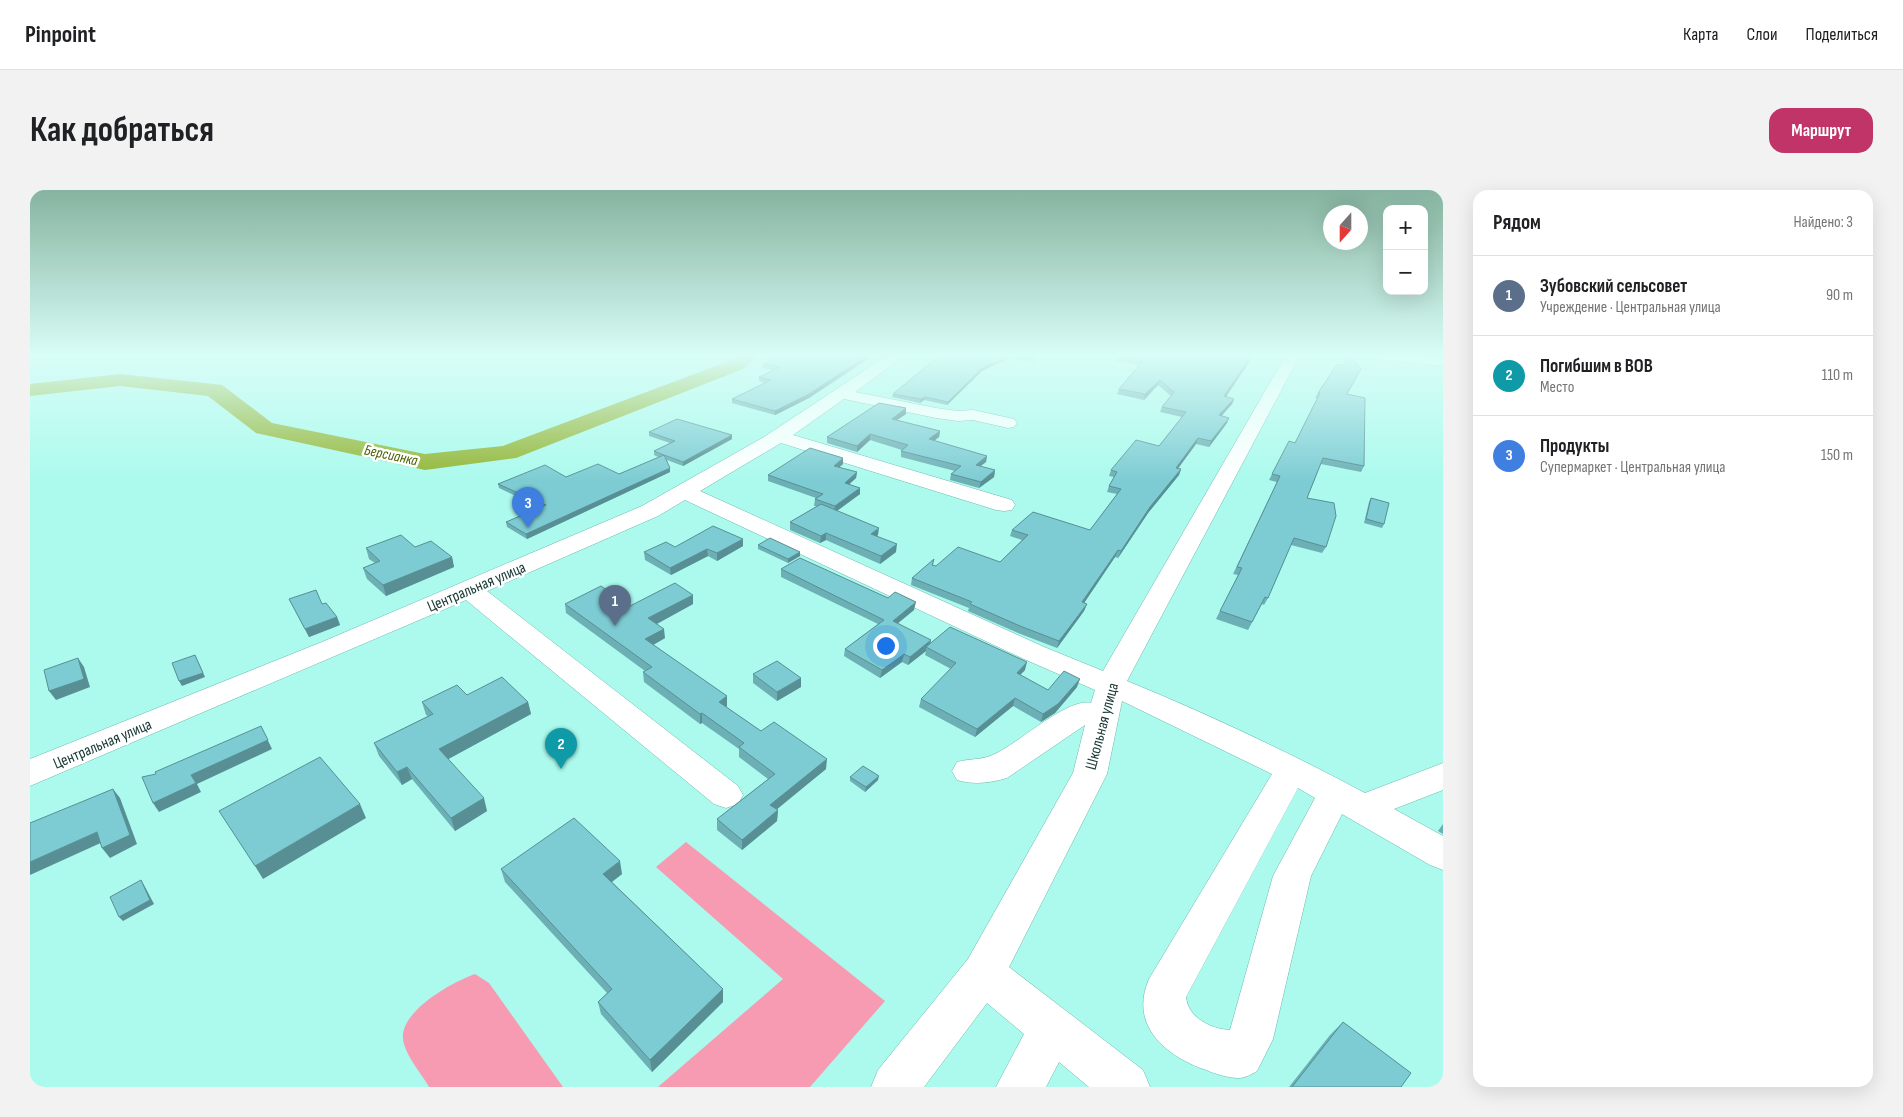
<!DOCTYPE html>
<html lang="ru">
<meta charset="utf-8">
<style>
:root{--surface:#fff;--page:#f2f2f2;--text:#202124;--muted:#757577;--line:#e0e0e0;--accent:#c03467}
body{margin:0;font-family:"Sofia Sans Condensed",sans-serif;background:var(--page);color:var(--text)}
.controls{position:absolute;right:15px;top:15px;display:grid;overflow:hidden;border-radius:10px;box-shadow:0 5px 20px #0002}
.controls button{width:45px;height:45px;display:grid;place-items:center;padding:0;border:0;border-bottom:1px solid var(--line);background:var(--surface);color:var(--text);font:25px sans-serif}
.compass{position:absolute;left:1293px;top:15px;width:45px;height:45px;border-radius:50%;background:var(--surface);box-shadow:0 5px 20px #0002;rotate:201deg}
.you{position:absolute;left:855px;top:455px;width:18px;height:18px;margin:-12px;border:4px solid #fff;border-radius:50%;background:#1a73e8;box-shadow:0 0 0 8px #1a73e833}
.badge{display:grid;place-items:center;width:32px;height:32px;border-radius:50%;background:var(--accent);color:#fff;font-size:16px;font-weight:700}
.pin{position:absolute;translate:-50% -41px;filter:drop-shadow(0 1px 2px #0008)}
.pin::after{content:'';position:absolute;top:26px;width:18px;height:15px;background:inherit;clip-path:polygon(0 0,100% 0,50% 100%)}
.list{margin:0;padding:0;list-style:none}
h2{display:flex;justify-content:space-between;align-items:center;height:65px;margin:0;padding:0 20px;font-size:21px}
h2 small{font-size:16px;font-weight:400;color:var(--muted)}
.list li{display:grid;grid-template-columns:32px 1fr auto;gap:15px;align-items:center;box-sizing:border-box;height:80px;padding:0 20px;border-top:1px solid var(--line)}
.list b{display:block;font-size:19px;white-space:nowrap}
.list p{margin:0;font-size:16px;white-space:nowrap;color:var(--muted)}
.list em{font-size:16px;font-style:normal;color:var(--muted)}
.map{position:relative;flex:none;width:1413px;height:897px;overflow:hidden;border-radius:15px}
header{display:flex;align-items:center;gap:30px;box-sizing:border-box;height:70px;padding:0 25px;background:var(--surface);border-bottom:1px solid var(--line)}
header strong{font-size:24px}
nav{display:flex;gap:28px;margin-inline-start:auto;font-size:18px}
.intro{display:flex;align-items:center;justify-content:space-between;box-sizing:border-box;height:120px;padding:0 30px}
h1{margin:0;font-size:35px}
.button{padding:12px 22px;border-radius:15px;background:var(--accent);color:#fff;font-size:18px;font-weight:700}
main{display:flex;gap:30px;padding:0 30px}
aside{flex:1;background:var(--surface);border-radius:15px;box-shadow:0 5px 20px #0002}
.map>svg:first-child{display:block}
.green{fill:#f79bb2}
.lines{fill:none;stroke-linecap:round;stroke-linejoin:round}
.river{fill:#93b533;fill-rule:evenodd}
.minor-casing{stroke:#6cb9ad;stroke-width:1}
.minor{fill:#fff;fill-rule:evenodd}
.wall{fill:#6cafb5}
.shaded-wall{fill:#588f94}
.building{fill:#7dccd3;stroke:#588f94}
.labels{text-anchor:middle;stroke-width:5;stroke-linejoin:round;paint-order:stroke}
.far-water-label{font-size:15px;font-style:italic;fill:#4a5f00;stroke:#fff}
.street-label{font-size:16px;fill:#183834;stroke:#fff}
</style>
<header>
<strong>Pinpoint</strong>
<nav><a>Карта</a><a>Слои</a><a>Поделиться</a></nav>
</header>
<div class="intro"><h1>Как добраться</h1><a class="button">Маршрут</a></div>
<main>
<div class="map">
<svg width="1413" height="897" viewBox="0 0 1413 897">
<rect width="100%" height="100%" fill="#abfaed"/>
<g class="green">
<polygon points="656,652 855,811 780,897 628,897 753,789 626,677"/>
<path d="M445 784 459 793 533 897H399C392 884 378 869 374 854 364 824 422 792 445 784Z"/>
</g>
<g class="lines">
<polygon class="river" points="707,165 729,165 713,179 486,268 395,280 226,243 178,206 90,196 0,206 0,194 90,184 184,194 192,195 242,233 395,264 473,256 699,171"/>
<g class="minor-casing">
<g id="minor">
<polygon points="0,165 7,165 5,173 0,174"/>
<path d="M858 165H875L825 202 906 218 928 221 943 220 984 229 987 233 984 237 978 238 943 230 928 231 906 228 814 209 763 245 982 310 985 315 982 320 974 321 966 320 751 253 670 301 1014 457 1073 481 1256 165H1270L1097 491C1178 524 1258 562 1335 603L1413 573V600L1364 619 1413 646V680L1400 675 1312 624 1281 686 1243 849 1227 881C1222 884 1215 888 1209 888 1198 888 1186 884 1176 880 1135 866 1099 835 1119 789L1242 584 1092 511 1077 584 979 777 1113 880 1120 897H1059L1029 872 1016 897H966L994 844 957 813 894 897H841L848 880 938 769 1043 583 1055 535 977 588C960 593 944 595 927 590L922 581 927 572C937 569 947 570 957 567 983 560 1035 507 1061 513L1065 500 994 469 655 310 628 326 457 401 708 596 713 605 708 614 696 618 684 614 436 410 0 596V569L292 452 612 316 734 247ZM1268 598 1285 608 1243 686 1200 840C1181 839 1158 828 1156 807Z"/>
<polygon points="1337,165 1413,168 1413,176 1344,169"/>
</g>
</g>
<use href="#minor" class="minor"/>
</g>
<g class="wall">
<polygon points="749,165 841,165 841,167 779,208 745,225 702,213 702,209 735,193 729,191 729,187 744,180 732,178 733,174"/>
<polygon points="910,165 1023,165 1019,169 1008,167 1002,172 980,168 952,181 917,215 894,210 890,213 862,207 863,204"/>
<polygon points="1084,165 1223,165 1222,168 1196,207 1204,209 1202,214 1191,226 1197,233 1179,257 1166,254 1148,278 1151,279 1149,285 1118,323 1088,368 1085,367 1054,413 1057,414 1054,421 1027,458 988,443 938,421 939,418 881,395 882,388 904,369 903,375 906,376 970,372 992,350 980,346 982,340 1060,340 1087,304 1077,302 1079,296 1084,287 1079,286 1081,280 1129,256 1152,227 1130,222 1132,217 1141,206 1128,195 1114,210 1087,204 1089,199 1109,175 1086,171 1087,167 1084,167"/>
<polygon points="1288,203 1317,204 1334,276 1331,282 1291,274 1277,308 1296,357 1292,363 1261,355 1238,408 1234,415 1232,414 1218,440 1186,429 1208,385 1203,384 1247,292 1239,290 1242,284 1265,253 1287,208 1285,208"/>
<polygon points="876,218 876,224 867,230 910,241 909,247 904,251 957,266 956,272 950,276 965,280 964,287 949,298 920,290 921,284 925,281 871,267 871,261 872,260 840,250 827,262 797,253 797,247"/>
<polygon points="619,242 702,245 702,249 653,276 637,270 640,282 497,349 477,337 476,332 511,318 469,298 468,294 536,287 589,284 628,267 624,265 624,261 640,253 619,246"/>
<polygon points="813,274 809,277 827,282 826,288 819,294 830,304 807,321 848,345 847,346 866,362 850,374 796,350 790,353 760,340 760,332 787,316 784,316 785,309 786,308 738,291 738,285"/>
<polygon points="1341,308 1354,334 1352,338 1334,333 1339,312"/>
<polygon points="713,349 713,356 687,371 678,366 641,385 615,370 614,362 645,357"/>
<polygon points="728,355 770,362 770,366 758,373 728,359"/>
<polygon points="385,357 422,367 424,377 356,406 337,389 333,378 345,373 339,369 336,358"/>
<polygon points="751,379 858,408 884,420 868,433 900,453 995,480 990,485 1018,500 1047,497 1025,523 1011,532 983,516 945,547 889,517 891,509 921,479 895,465 896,461 878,475 872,472 850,488 814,466 815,459 848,434 751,387"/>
<polygon points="663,405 663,414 627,434 635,448 623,455 697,506 697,516 696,517 731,541 796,579 746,619 748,620 747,631 712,660 687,640 687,629 738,589 709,567 709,559 672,533 670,534 614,492 613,482 615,481 536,423 535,414 600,416"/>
<polygon points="259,409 307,427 310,435 279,447"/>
<polygon points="723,484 771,497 747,511 723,493"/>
<polygon points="437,505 498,512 501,524 418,569 457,621 425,641 382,589 372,595 349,566 344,553 398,526 396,525 392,512"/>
<polygon points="820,587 848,590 835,602 820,591"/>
<polygon points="1413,634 1413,644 1408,641"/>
<polygon points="471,679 592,684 582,692 693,799 693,812 622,882 571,824 568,812 577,803 475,692"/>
<polygon points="1313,832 1371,897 1259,897 1300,845"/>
</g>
<g class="shaded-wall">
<polygon points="838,165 841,165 841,167 779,208 745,225 745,221"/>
<polygon points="981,165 980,168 952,181 917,215 918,212 952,178"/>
<polygon points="1007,165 1009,165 1008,167 1002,172 1003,169"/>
<polygon points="1222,165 1222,168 1192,212 1194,206"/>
<polygon points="1130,190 1128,195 1114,210 1115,204"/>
<polygon points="895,207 894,210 890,213 891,209"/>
<polygon points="1204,209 1202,214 1187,231 1189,225"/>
<polygon points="876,218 876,224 861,234 862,229"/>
<polygon points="1199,228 1197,233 1179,257 1181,251"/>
<polygon points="910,241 909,247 898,255 899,249"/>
<polygon points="840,244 840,250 827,262 827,256"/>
<polygon points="702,245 702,249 653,276 653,272"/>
<polygon points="1168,248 1166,254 1144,284 1146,278"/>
<polygon points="957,266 956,272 944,281 946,275"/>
<polygon points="813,268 813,274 804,282 804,276"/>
<polygon points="640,278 640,282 497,349 496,344"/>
<polygon points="1151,279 1149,285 1118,323 1088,368 1091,361 1120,317"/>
<polygon points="965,280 964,287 949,298 951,292"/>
<polygon points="827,282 826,288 814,299 815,293"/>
<polygon points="830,298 830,304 804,323 805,316"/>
<polygon points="849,338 848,345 840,351 841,344"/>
<polygon points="796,343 796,350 790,353 791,346"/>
<polygon points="713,349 713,356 687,371 687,363"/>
<polygon points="867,354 866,362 850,374 851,366"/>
<polygon points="677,359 678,366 641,385 640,378"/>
<polygon points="1088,360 1085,367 1050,419 1052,412"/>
<polygon points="770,362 770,366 758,373 758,369"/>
<polygon points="422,367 424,377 356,406 353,395"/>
<polygon points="663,405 663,414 619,438 618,428"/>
<polygon points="886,412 884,420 862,438 863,431"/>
<polygon points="1057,414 1054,421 1027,458 1029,451"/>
<polygon points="307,427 310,435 279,447 275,439"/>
<polygon points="634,439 635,448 616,459 615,449"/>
<polygon points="901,450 900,457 896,457 896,461 878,475 880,467"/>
<polygon points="874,464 872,472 850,488 852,480"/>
<polygon points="165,465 175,487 152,496 149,491"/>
<polygon points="48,468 54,477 60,497 26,510 19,501"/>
<polygon points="997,472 995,480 984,491 987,483"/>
<polygon points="771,488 771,497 747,511 747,502"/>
<polygon points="1050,489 1047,497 1025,523 1011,532 1013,524"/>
<polygon points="697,506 697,516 689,522 689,512"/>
<polygon points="985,508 983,516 945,547 947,539"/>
<polygon points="498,512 501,524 413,572 409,559"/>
<polygon points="672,523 672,533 670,534 670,524"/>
<polygon points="231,536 242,559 167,594 171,602 129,622 123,613 161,585"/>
<polygon points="797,569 796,579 740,625 740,615"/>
<polygon points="377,577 382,589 372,595 367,582"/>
<polygon points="849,586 848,590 835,602 836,597"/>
<polygon points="83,599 90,608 107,654 80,668 72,658"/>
<polygon points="454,608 457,621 425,641 421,628"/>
<polygon points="330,614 336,628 233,689 225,676"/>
<polygon points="748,620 747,631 712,660 712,650"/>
<polygon points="67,642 75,651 0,685 0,672"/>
<polygon points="590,671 592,684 575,697 573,684"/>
<polygon points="111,690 114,695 124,714 93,731 89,727"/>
<polygon points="693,799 693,812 622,882 620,870"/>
</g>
<g class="building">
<polygon points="749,165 838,165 779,204 745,221 702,209 741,190 729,187 750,177 733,174"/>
<polygon points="910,165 1007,165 1003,169 981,165 952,178 918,212 895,207 891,209 863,204"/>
<polygon points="1088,165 1222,165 1194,206 1204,209 1189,225 1199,228 1181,251 1168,248 1146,278 1151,279 1120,317 1091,361 1088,360 1052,412 1057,414 1029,451 990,436 940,414 942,412 882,388 904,369 902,375 906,376 928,357 970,372 998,345 982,340 1003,322 1060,340 1091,299 1079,296 1087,282 1081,280 1106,250 1129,256 1156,222 1132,217 1144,202 1130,190 1115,204 1089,199 1113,171 1087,166"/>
<polygon points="1318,165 1320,165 1331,179 1317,204 1335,208 1334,276 1293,268 1277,308 1304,313 1306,326 1296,357 1264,348 1238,408 1235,407 1222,432 1190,421 1212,378 1207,377 1250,286 1242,284 1259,251 1265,253 1290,203 1288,203 1307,174 1314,175"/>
<polygon points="849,213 876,218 862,229 910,241 899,249 957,266 946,275 965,280 951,292 921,284 931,276 871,261 878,255 840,244 827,256 797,247"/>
<polygon points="647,229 702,245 653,272 634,265 640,278 496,344 476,332 516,315 468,294 515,275 536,287 568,274 589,284 634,265 624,261 645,251 619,242"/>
<polygon points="780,258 813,268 804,276 827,282 815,293 830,298 805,316 785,309 793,304 738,285"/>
<polygon points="1341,308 1359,313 1354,334 1336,329"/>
<polygon points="791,314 849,338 841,344 867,354 851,366 796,343 791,346 760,332"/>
<polygon points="683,336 713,349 687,363 677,359 640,378 614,362 636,352 645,357"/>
<polygon points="371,345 385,357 401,351 422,367 353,395 333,378 350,371 336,358"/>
<polygon points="740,348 770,362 758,369 728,355"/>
<polygon points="770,368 858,408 865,402 886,412 863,431 901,450 880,467 874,464 852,480 815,459 854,430 751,379"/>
<polygon points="645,393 663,405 618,428 634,439 615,449 697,506 689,512 731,541 744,532 797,569 740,615 748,620 712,650 687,629 745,584 709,557 714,553 672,523 670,524 613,482 622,477 535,414 571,396 600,416"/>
<polygon points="286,400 292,414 296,413 307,427 275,439 259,409"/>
<polygon points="920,437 997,472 987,483 1018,500 1034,481 1050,489 1028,514 1013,524 985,508 947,539 891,509 926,473 896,457"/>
<polygon points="165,465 173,483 149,491 142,473"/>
<polygon points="48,468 54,489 19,501 14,480"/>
<polygon points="747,471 771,488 747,502 723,484"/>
<polygon points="472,487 498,512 409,559 454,608 421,628 377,577 367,582 344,553 403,524 392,512 427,495 437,505"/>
<polygon points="231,536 238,550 161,585 166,593 123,613 112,587 126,584 125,582"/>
<polygon points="290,567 330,614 225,676 189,621"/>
<polygon points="833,576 849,586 836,597 820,587"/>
<polygon points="83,599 100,645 72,658 67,642 0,672 0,633"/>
<polygon points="544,628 590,671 573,684 693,799 620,870 568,812 582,799 471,679"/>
<polygon points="111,690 120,710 89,727 80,707"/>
<polygon points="1313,832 1381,883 1371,897 1262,897"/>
</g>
<linearGradient id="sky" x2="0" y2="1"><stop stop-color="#86b4a0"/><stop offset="0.57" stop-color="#d9fdf7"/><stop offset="1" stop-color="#d9fdf7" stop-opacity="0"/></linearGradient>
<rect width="1413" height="291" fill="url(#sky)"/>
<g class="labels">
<g class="far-water-label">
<text transform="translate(361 265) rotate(12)" y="5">Берсианка</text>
</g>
<g class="street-label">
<text transform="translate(446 396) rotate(-23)" y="6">Центральная улица</text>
<text transform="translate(1071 536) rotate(-75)" y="6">Школьная улица</text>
<text transform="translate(72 553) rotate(-23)" y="6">Центральная улица</text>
</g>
</g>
</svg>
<div class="controls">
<button>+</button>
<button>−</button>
</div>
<svg class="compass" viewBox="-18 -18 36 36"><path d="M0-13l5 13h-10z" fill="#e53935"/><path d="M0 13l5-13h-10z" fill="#757577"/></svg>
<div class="you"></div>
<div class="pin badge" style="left:585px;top:436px;background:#5c6f8a">1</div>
<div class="pin badge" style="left:531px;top:579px;background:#0f9aa8">2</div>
<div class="pin badge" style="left:498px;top:338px;background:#3f7fe0">3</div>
</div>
<aside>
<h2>Рядом<small>Найдено: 3</small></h2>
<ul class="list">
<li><span class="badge" style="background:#5c6f8a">1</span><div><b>Зубовский сельсовет</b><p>Учреждение · Центральная улица</p></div><em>90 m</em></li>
<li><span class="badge" style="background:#0f9aa8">2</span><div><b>Погибшим в ВОВ</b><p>Место</p></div><em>110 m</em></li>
<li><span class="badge" style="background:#3f7fe0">3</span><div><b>Продукты</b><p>Супермаркет · Центральная улица</p></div><em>150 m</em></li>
</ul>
</aside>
</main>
